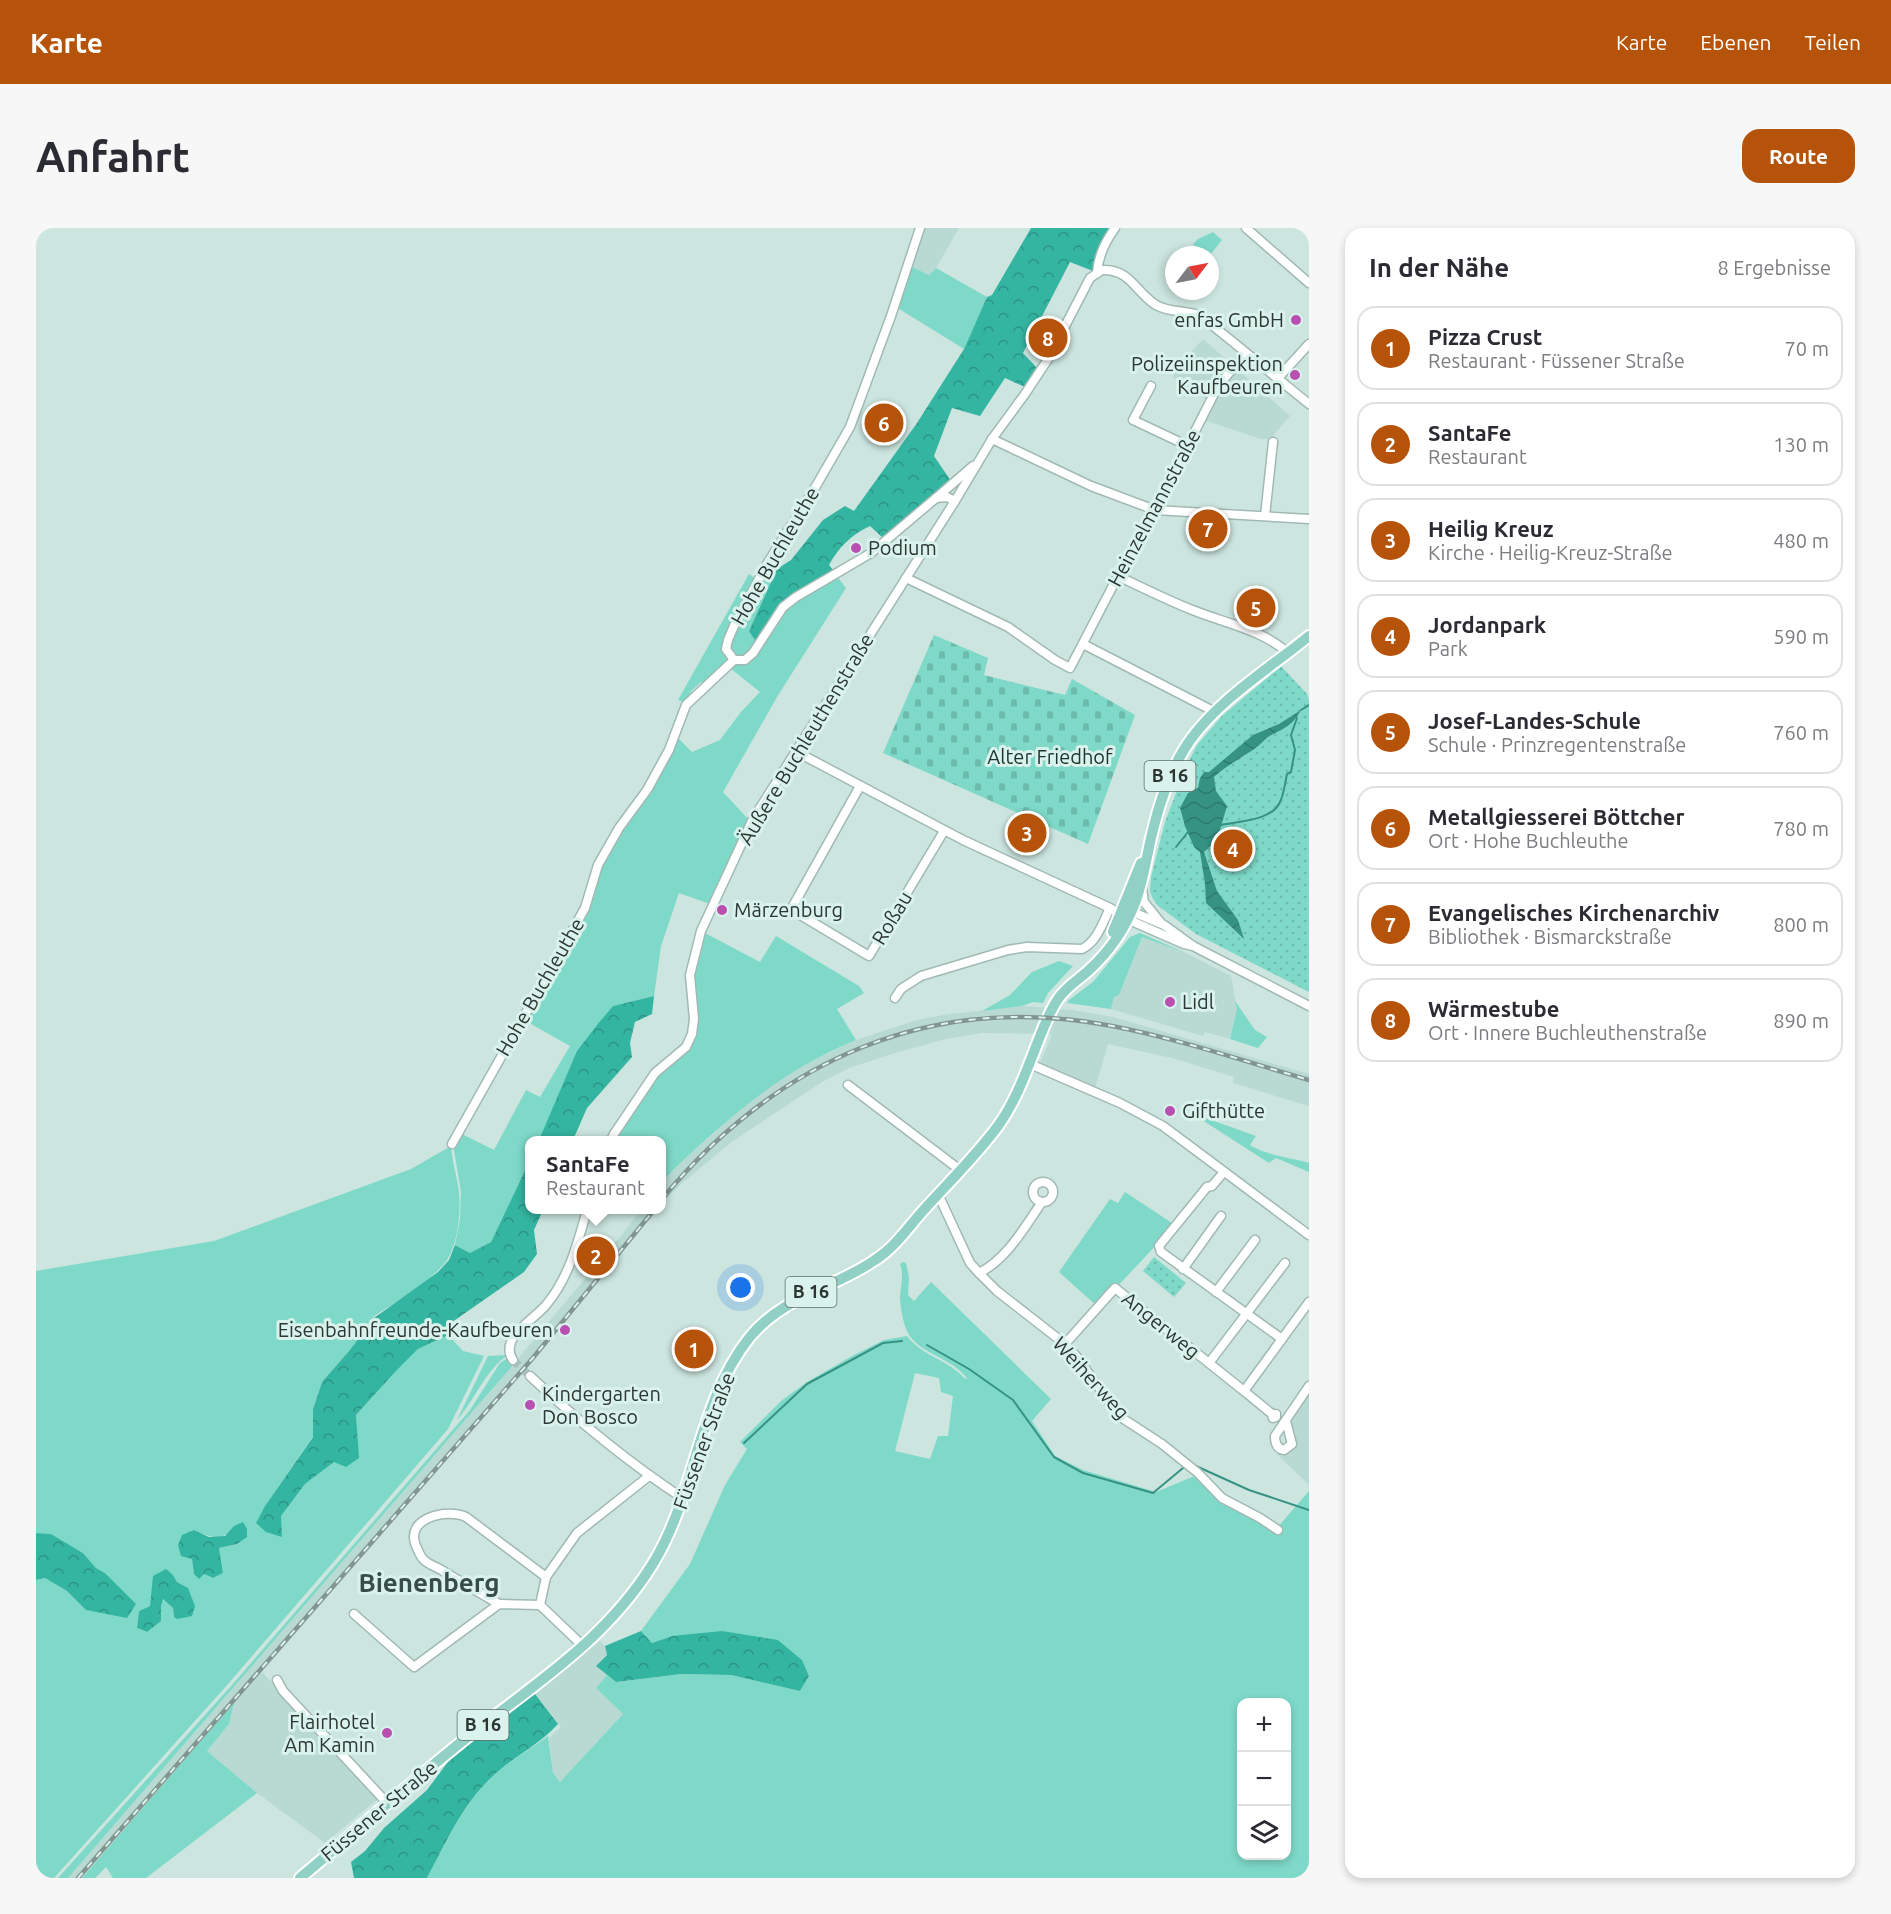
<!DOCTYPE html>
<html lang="de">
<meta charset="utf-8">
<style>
:root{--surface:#fff;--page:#f7f7f7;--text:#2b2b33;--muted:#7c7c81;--line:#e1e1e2;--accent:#b45309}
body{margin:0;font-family:Ubuntu,sans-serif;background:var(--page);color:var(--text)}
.controls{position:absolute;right:18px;bottom:18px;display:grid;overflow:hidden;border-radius:12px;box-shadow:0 3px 9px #0003}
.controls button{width:54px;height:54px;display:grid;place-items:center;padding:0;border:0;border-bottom:2px solid var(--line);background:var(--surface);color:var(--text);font:30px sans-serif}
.compass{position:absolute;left:1129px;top:18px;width:54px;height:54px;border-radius:50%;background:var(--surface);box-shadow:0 3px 9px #0003;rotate:58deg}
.you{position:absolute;left:705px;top:1060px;width:21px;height:21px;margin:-15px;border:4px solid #fff;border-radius:50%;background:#1a73e8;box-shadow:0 0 0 9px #1a73e833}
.badge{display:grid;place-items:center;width:39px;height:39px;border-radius:50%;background:var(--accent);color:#fff;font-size:20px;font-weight:700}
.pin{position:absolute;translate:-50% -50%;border:3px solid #fff;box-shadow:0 2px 6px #0006}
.popup{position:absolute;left:489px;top:908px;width:141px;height:78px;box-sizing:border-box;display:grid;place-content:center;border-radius:12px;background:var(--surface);filter:drop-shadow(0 2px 4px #0005);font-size:20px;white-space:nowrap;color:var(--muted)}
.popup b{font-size:22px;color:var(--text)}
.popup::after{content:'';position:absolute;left:50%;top:100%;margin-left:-12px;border:12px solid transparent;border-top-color:var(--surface)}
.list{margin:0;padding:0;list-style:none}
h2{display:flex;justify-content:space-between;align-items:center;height:78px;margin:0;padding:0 24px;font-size:26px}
h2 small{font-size:20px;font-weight:400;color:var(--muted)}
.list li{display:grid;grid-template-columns:39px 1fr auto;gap:18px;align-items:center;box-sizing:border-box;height:84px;margin:0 12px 12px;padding:0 12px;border:2px solid var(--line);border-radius:18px}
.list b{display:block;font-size:22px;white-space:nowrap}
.list p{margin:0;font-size:20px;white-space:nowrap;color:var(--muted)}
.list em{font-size:20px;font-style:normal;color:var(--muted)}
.icon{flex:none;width:33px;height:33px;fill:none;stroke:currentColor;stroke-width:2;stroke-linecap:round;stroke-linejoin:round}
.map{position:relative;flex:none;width:1273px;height:1650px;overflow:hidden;border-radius:18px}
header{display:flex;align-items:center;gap:36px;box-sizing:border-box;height:84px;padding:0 30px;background:var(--accent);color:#fff}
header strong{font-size:28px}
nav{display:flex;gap:33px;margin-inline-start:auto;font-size:21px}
.intro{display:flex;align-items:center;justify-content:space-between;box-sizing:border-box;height:144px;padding:0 36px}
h1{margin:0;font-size:42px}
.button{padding:15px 27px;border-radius:18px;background:var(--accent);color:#fff;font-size:21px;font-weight:700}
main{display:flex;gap:36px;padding:0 36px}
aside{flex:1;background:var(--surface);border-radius:18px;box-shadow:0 3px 9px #0003}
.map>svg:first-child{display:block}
.built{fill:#b8dad2}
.grass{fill:#7ed9c8;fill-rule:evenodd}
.forest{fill:url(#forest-crowns)}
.cemetery{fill:url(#cemetery-stones)}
.park{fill:url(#park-dots)}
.water{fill:url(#water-waves)}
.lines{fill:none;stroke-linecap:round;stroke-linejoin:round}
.stream{stroke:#369384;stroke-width:2}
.minor-tunnel{stroke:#acc2bd;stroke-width:8;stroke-dasharray:8 4;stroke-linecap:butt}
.minor-casing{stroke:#a1b9b4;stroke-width:11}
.major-casing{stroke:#fff;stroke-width:14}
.minor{stroke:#fff;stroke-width:8}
.major{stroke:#91d0c5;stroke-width:10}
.rail-casing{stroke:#839590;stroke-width:4.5}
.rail{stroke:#d9f2ec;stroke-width:2;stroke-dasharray:7;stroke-linecap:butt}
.poi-dot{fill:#b94fb1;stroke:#d9f2ec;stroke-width:2}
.labels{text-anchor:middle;stroke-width:6;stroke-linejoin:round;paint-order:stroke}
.shield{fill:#d9f2ec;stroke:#606e6a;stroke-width:1.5}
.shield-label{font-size:18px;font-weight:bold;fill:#2c3633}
.poi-label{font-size:20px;fill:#2c3633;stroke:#d9f2ec;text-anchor:start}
.street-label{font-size:20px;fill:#2c3633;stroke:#d9f2ec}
.park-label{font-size:20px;fill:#1e332f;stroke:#d9f2ec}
.district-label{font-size:26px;font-weight:bold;fill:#384d49;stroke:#d9f2ec}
</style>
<header>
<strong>Karte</strong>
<nav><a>Karte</a><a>Ebenen</a><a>Teilen</a></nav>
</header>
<div class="intro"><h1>Anfahrt</h1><a class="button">Route</a></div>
<main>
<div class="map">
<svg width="1273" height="1650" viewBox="0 0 1273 1650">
<defs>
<pattern id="forest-crowns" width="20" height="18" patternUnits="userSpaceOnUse" patternTransform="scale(1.5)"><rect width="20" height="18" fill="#34b5a1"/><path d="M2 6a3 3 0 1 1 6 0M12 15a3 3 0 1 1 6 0" fill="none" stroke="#2c9484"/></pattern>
<pattern id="cemetery-stones" width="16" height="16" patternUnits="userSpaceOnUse" patternTransform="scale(1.5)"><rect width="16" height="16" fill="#7ed9c8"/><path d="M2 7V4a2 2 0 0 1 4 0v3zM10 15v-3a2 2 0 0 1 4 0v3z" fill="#6dbbac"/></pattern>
<pattern id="park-dots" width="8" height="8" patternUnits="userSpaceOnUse" patternTransform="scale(1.5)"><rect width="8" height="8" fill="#7ed9c8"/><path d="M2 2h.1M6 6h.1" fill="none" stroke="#6dbbac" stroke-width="1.8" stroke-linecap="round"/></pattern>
<pattern id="water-waves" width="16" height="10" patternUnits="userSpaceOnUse" patternTransform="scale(1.5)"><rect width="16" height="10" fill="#369384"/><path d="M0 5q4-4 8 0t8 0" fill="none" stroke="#2e796d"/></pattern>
</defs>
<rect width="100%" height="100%" fill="#cce5df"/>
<g class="built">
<polygon points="887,0 923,0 900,40 893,47 874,38"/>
<polygon points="1167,111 1254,188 1234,211 1224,211 1168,192 1177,176 1137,149 1141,140"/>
<polygon points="1106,709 1150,725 1195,748 1201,781 1194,811 1169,804 1167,808 1075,781 1078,769 1083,767"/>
<polygon points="986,778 1037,782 1077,789 1273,846 1273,878 1197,855 1198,849 1136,830 1072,816 1059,860 1003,837 1016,806 946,805 910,811 862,824 813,840 786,854 697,913 646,955 626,975 626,955 637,942 715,872 745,851 777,832 820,812 881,792 907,787"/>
<polygon points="605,982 621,982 496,1134 226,1444 343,1570 289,1615 221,1565 171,1523 193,1496 197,1476 46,1650 32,1650 480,1133 584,1009"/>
<polygon points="1273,1161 1273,1257 1241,1226 1244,1222 1254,1222 1251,1194"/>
<polygon points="564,1413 569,1418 571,1427 560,1438 571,1447 560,1460 587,1486 524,1554 517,1545 513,1510 525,1499 499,1466"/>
</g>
<g class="grass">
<polygon points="1177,4 1186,12 1174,27 1171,27 1157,16 1162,11"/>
<polygon points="874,38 893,47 900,40 951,69 928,121 860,79"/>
<polygon points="733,338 741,341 713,403 725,409 708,429 700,429 693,421 694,412"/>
<polygon points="713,346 720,351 689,409 694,432 668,457 665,454 654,464 657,468 650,475 642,472"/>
<polygon points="800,347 810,360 741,469 687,564 713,592 674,676 643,665 625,718 618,768 577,778 520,876 503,912 494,912 494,932 455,1014 434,1025 419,1017 424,991 425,964 417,916 424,905 458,922 490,862 504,869 534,818 488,792 550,681 564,638 640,508 656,524 684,512 705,484 724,464 694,440 699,435 711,435 749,381"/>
<path d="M667 704 724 734 740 708 823 758 828 765 801 781 820 812C744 843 695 888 637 942L626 955V912H577L620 846 657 807 656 748Z"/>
<polygon points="1104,705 1150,725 1106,709 1083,767 1078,769 1075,781 1031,775 1033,772 1057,754 1094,709"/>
<polygon points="1023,733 1037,738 1012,765 1007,775 997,774 986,778 946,783 974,767 996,744"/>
<polygon points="1199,773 1219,802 1231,809 1222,820 1194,811 1201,781"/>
<path d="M1164 888 1220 908 1214 917C1229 927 1255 930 1273 935V944L1240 930 1233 935 1163 890Z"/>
<path d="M415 918C416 933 421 949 423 964 425 983 422 1016 411 1032 396 1053 359 1074 337 1089L338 1090 313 1123 286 1154 277 1181V1208L229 1278 245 1288 269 1256 298 1234 322 1230 320 1187 360 1143 382 1121 412 1107 427 1123 448 1128 412 1201 192 1456 18 1650H0V1352L9 1350 31 1363 51 1382 65 1384 99 1376 69 1345 60 1340 47 1325 15 1306 0 1305V1043L178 1013 375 941ZM198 1298 201 1316 183 1320 187 1345 177 1350 168 1346 158 1345 156 1331 158 1302C173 1309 188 1315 198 1298ZM137 1347 141 1354 152 1360 138 1389 137 1380 127 1371 125 1378V1393L110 1404 101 1400 103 1383 114 1378Z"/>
<polygon points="1089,964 1139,997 1062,1079 1023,1044 1074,971 1082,975"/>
<path d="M867 1034 870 1035 873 1049 872 1067 878 1073 895 1054 1015 1171 996 1193 1019 1228 1047 1242 1120 1264 1161 1247 1185 1272 1241 1300 1273 1263V1650H391C410 1616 427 1576 456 1549 473 1533 493 1522 512 1508L517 1545 524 1554 587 1486 560 1460 571 1447 580 1454 645 1446 695 1447 764 1463 773 1448 766 1432 742 1412 636 1408 616 1415 605 1403 654 1336 689 1257 711 1221 704 1214 745 1173 771 1154 816 1128 848 1112 871 1108C886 1128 913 1132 929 1151L931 1150C916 1130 882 1125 872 1105 867 1096 864 1078 864 1068 865 1057 868 1046 864 1036ZM879 1145 903 1150 905 1164 917 1168 912 1208H902L894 1231 859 1223ZM1206 1474H1250V1628H1206Z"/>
<path d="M472 1127C449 1142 439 1172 421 1192L452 1128Z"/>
<polygon points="473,1129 478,1136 436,1184 32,1650 22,1650 196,1457 434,1182 464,1135"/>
<polygon points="198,1475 193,1496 171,1523 221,1565 110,1650 77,1650 70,1639 59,1650 46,1650"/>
</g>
<g class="forest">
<path d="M995 0H1076L1057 43 1034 34 987 125 1003 142 991 160 969 150 944 188 916 180 898 228 915 253 847 310 834 298C815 307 803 319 793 337L798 343 759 367 725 409 719 412 713 403 741 341 755 332 787 292 809 278 818 283 881 195 928 121 951 69 956 67Z"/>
<polygon points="618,768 616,786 599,794 594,815 596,829 551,880 537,912 503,912 541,823 561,797 577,778"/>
<polygon points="494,932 494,982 507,982 498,1002 501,1026 488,1044 409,1099 412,1107 382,1121 360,1143 320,1187 323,1230 310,1239 298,1234 269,1256 245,1288 246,1309 230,1304 220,1295 229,1278 277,1209 277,1181 286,1154 313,1123 338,1090 402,1044 413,1032 419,1017 434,1025 455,1014"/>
<polygon points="207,1294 211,1301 211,1309 201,1316 183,1320 187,1345 177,1350 168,1346 163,1351 158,1346 156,1331 145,1328 142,1317 146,1307 158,1302 173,1309 189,1308 198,1298"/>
<polygon points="0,1305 15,1306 47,1325 60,1340 69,1345 100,1376 91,1390 50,1382 31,1363 9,1350 0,1352"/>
<polygon points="130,1341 137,1347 141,1354 152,1360 159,1378 156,1388 141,1391 138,1389 137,1380 127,1371 125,1378 125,1393 111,1404 101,1400 103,1383 114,1378 117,1348"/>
<polygon points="605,1403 616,1415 636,1408 686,1403 742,1412 766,1432 773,1448 764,1463 695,1447 645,1446 580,1454 560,1438 571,1427 569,1418"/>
<path d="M499 1466 522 1496C503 1517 477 1529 457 1548 427 1575 410 1615 391 1650H318L315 1634 329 1623 348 1600 391 1562 414 1531 450 1502Z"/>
</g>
<polygon class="cemetery" points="898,407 952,430 948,447 1029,467 1036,451 1099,487 1052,616 847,525"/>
<g class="park">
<polygon points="1245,438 1271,466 1273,472 1273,764 1160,706 1121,677 1116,669 1114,663 1115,649 1129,594 1150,539 1161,517 1186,488"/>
<polygon points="1118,1029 1150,1055 1138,1069 1107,1043"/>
</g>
<path class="water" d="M1265 482C1255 500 1247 500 1232 509 1227 513 1223 518 1217 522 1203 531 1190 538 1178 549L1180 563 1191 578 1181 612 1168 624 1181 663 1202 692 1208 711 1170 675 1169 656 1164 624 1158 619 1149 598 1144 580 1152 565 1162 560 1164 550 1168 544H1173L1217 507 1243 496Z"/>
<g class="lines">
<g class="stream">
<polyline points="1265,482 1273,477"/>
<path d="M1185 597C1202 593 1236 593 1244 574 1248 566 1249 555 1251 546L1255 544 1259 522 1255 507 1261 490"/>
<polyline points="1140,619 1152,604"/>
<polyline points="891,1117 933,1141 977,1172 1018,1229 1047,1245 1117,1265 1147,1240"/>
<polyline points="708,1215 771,1156 847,1115 866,1113"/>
<polyline points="1160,1238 1213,1262 1273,1282"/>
</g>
<polyline class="minor-tunnel" points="477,1132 494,1148"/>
<g class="minor-casing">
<g id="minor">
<polyline points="1210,0 1273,55"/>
<path d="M1061 45C1062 28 1069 14 1079 0"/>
<polyline points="1242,150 1273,116"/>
<polyline points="1115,158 1097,192 1150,217"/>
<polyline points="956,211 1055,258 1119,282 1273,291"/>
<polyline points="900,270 937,238"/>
<polyline points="1229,288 1237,214"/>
<path d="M1082 348C1107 360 1133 373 1159 383 1189 395 1227 402 1252 425"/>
<polyline points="870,350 972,399 1019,432 1034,440 1082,348 1119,282 1182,158 1210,125"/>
<polyline points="1047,416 1179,484"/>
<polyline points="698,432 690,421 692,412 698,398 731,336 780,258 814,199 855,88 884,0"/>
<polyline points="698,432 709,432 717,425 747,379 760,369 835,325 900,270 911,269 919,273"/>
<polyline points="759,523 927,612 1074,680 1100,695 1148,716 1157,718"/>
<polyline points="824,558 757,678 761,685 833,728 908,603"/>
<polyline points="1106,660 1108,674 1125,695"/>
<polyline points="1092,682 1128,697 1157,718 1273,778"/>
<path d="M859 770 865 761 885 748 972 722 991 719 1046 721C1061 714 1067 694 1074 680"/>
<polyline points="994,836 1084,875 1127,898 1273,1007"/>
<polyline points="812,857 924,942"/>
<path d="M575 912 578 906 619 845 650 819 656 806 658 791 654 747 665 703 717 591 919 273 956 211 989 166 1012 131 1054 50 1066 42C1095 41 1099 64 1120 77 1134 85 1150 82 1165 88L1273 176"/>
<polyline points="416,916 549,680 562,637 583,600 611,562 633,522 650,477 698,432"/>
<polyline points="1187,945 1176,958 1171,959 1123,1018 1125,1024 1246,1111"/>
<circle cx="1007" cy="964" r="10"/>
<polyline points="902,966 934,1035 943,1045 961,1063 1029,1116 1041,1129 1083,1188 1126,1216 1162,1245 1186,1270 1224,1290 1242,1302"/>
<polyline points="1147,1041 1185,988"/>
<path d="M943 1045C971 1031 988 1000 1006 974"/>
<polyline points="1180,1064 1219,1012"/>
<polyline points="1029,1116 1079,1060 1208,1163 1273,1074"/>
<path d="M477 1132C462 1110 499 1091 510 1077 533 1050 542 1014 551 982"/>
<polyline points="1173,1135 1249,1035"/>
<path d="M494 1148C542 1193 593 1235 648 1271"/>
<polyline points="1208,1163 1236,1186 1240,1186 1240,1189 1237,1190 1236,1186"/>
<path d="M1250 1193 1256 1216 1248 1222C1241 1221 1239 1215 1239 1208L1273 1158"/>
<path d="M463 1376C444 1365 425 1354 407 1343 401 1339 391 1336 387 1331 384 1328 382 1322 380 1318 368 1290 411 1280 430 1289L510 1349"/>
<polyline points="504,1377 510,1349 541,1305 613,1248"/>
<polyline points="318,1386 378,1439 463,1376 504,1377 548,1419"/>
<polyline points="241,1452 247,1463 352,1576"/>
</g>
</g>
<g class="major-casing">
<g id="major">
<polyline points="1077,704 1105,635"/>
<path d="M264 1650C319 1604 373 1556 429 1511 497 1457 569 1413 616 1337 660 1267 661 1176 713 1110 747 1068 797 1061 839 1032 858 1020 871 1001 885 985 911 956 939 929 962 898 980 873 990 844 1001 816 1007 801 1013 784 1022 771 1030 759 1042 752 1052 743 1073 724 1089 701 1099 675 1107 654 1110 632 1115 610 1123 576 1134 540 1155 511 1185 470 1234 440 1273 408"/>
</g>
</g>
<use href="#minor" class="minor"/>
<use href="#major" class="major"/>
<g class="rail-casing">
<g id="rail">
<path d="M626 971C741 832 895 763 1076 798 1143 811 1208 833 1273 852"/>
<polyline points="42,1650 496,1131 618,982"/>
</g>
</g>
<use href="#rail" class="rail"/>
</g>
<g class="poi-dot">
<circle cx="1260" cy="92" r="6"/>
<circle cx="1259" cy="147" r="6"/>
<circle cx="820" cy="320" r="6"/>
<circle cx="686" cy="682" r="6"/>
<circle cx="1134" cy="774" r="6"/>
<circle cx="1134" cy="883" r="6"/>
<circle cx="529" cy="1102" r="6"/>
<circle cx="494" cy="1177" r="6"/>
<circle cx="351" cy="1505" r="6"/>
</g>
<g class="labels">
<g class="shield">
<rect x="1108.5" y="533" width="51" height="30" rx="4.5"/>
<rect x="749.5" y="1049" width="51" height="30" rx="4.5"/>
<rect x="421.5" y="1482" width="51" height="30" rx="4.5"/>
</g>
<g class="shield-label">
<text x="1134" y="554">B 16</text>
<text x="775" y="1070">B 16</text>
<text x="447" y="1503">B 16</text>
</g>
<g class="poi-label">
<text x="1248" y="99" text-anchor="end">enfas GmbH</text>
<text x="1247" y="143" text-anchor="end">Polizeiinspektion<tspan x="1247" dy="23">Kaufbeuren</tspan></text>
<text x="832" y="327">Podium</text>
<text x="698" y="689">Märzenburg</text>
<text x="1146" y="781">Lidl</text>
<text x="1146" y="890">Gifthütte</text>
<text x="517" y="1109" text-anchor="end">Eisenbahnfreunde-Kaufbeuren</text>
<text x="506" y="1173">Kindergarten<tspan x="506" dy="23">Don Bosco</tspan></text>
<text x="339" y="1501" text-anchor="end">Flairhotel<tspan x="339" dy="23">Am Kamin</tspan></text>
</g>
<g class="street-label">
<text transform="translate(1118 280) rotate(-62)" y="7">Heinzelmannstraße</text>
<text transform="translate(739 328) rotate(-60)" y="7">Hohe Buchleuthe</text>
<text transform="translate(770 511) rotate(-59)" y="7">Äußere Buchleuthenstraße</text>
<text transform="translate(856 690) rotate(-59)" y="7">Roßau</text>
<text transform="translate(504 759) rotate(-60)" y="7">Hohe Buchleuthe</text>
<text transform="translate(1125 1097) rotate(39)" y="7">Angerweg</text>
<text transform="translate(1055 1150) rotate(48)" y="7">Weiherweg</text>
<text transform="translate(668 1213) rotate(-70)" y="7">Füssener Straße</text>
<text transform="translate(343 1583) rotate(-40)" y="7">Füssener Straße</text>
</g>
<g class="park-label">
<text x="1014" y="536">Alter Friedhof</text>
</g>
<g class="district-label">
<text x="393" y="1364">Bienenberg</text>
</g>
</g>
</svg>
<div class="controls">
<button>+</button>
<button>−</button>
<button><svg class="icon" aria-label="layers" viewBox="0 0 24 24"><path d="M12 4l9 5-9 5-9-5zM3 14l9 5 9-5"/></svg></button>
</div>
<svg class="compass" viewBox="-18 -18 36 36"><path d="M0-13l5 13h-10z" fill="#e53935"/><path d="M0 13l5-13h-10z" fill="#7c7c81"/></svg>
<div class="you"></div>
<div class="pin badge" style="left:658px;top:1121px">1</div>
<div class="pin badge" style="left:560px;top:1028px">2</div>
<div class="popup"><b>SantaFe</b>Restaurant</div>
<div class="pin badge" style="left:991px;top:605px">3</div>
<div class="pin badge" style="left:1197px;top:621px">4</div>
<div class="pin badge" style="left:1220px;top:380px">5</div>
<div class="pin badge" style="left:848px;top:195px">6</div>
<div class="pin badge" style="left:1172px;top:301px">7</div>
<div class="pin badge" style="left:1012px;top:110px">8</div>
</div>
<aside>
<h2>In der Nähe<small>8 Ergebnisse</small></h2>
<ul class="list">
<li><span class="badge">1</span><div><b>Pizza Crust</b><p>Restaurant · Füssener Straße</p></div><em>70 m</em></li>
<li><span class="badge">2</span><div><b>SantaFe</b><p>Restaurant</p></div><em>130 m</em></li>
<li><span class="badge">3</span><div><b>Heilig Kreuz</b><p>Kirche · Heilig-Kreuz-Straße</p></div><em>480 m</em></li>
<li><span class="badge">4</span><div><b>Jordanpark</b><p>Park</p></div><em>590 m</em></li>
<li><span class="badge">5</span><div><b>Josef-Landes-Schule</b><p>Schule · Prinzregentenstraße</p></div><em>760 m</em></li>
<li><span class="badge">6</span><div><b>Metallgiesserei Böttcher</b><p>Ort · Hohe Buchleuthe</p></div><em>780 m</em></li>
<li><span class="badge">7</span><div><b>Evangelisches Kirchenarchiv</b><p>Bibliothek · Bismarckstraße</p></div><em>800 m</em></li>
<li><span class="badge">8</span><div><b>Wärmestube</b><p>Ort · Innere Buchleuthenstraße</p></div><em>890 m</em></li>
</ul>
</aside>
</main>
